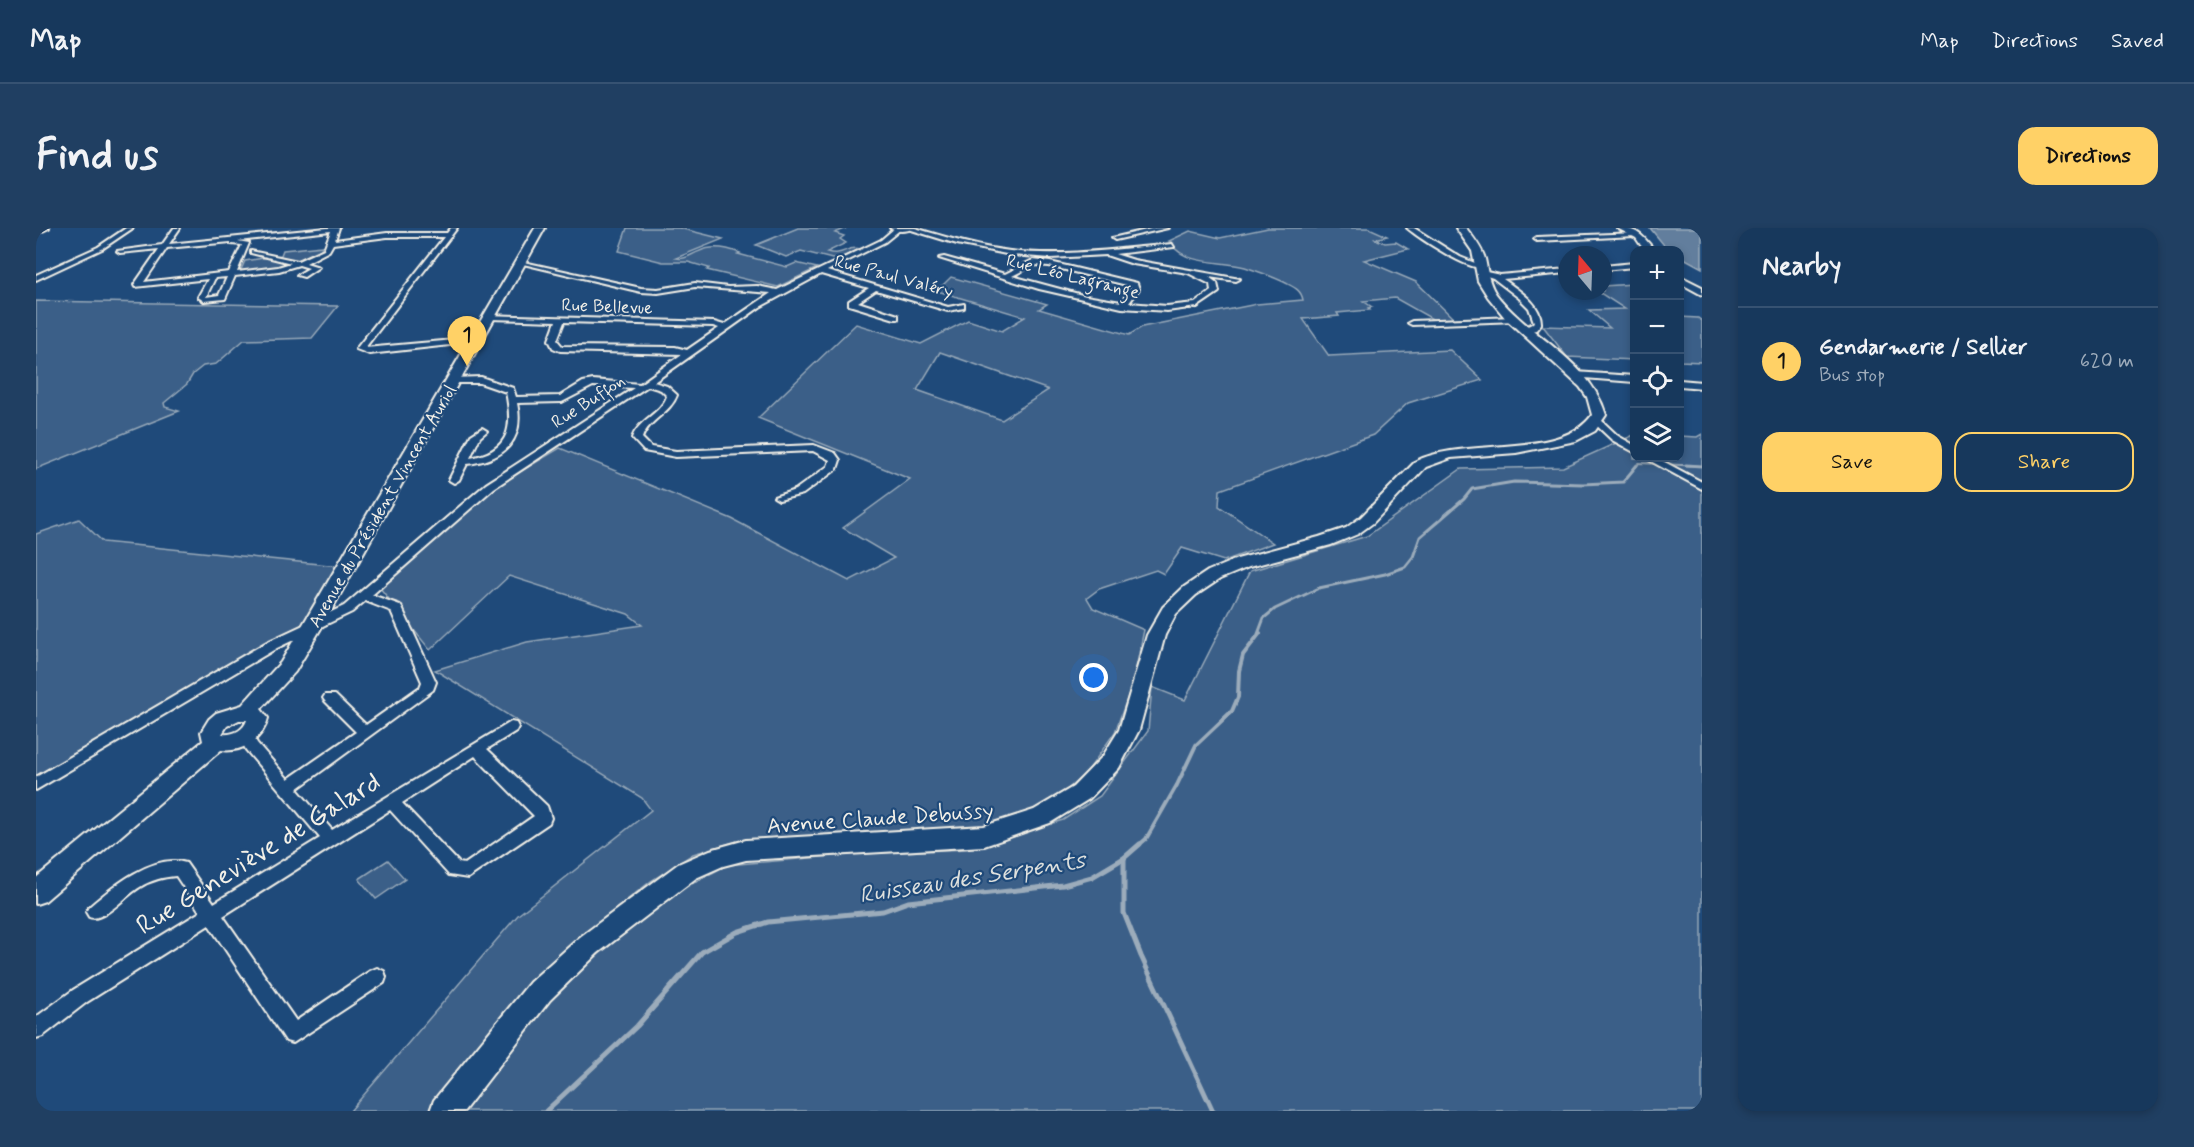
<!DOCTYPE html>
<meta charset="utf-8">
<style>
:root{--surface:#17385c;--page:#203f62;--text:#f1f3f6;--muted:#9eacbb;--line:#365272;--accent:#ffd166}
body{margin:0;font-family:Mynerve,sans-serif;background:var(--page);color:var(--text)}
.controls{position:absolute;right:18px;top:18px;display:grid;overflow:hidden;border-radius:12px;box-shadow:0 3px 9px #0003}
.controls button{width:54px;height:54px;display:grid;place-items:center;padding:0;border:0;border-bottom:2px solid var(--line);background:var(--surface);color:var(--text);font:30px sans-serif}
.compass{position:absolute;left:1522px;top:18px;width:54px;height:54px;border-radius:50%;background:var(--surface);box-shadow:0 3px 9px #0003;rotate:341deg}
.you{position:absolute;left:1058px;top:450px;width:21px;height:21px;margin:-15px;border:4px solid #fff;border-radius:50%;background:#1a73e8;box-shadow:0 0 0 9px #1a73e833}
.badge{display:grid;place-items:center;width:39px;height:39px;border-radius:50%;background:var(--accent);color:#111;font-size:20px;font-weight:700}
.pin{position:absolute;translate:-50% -50px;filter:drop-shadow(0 2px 3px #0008)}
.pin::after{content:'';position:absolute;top:32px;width:21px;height:18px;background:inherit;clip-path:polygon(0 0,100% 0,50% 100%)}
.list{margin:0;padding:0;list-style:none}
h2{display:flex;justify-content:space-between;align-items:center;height:78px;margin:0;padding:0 24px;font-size:26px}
h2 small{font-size:20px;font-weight:400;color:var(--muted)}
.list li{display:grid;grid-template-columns:39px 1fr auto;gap:18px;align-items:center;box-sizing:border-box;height:108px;padding:0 24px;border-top:2px solid var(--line)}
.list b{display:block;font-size:22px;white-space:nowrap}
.list p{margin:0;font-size:20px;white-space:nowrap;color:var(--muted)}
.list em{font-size:20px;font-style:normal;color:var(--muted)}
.actions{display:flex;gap:12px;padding:18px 24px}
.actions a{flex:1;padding:14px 0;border:2px solid var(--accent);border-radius:18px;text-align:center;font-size:21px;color:var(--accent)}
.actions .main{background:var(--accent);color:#111}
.icon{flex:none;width:33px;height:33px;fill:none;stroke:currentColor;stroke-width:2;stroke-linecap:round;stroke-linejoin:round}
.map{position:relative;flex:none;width:1666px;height:883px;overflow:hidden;border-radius:18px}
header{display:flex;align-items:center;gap:36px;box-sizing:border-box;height:84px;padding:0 30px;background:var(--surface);border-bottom:2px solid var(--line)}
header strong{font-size:28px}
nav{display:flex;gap:33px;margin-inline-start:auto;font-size:21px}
.intro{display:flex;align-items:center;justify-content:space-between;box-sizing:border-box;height:144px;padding:0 36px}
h1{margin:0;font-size:42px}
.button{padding:15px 27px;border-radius:18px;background:var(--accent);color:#111;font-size:21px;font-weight:700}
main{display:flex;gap:36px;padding:0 36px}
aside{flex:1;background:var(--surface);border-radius:18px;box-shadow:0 3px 9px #0003}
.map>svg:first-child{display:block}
.green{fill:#3a5f88;stroke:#97a8b8;stroke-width:1.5;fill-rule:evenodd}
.water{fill:#627e9d;stroke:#9cacbb;stroke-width:1.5}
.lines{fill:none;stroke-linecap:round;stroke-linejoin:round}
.stream-far3{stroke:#9cacbb;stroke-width:2}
.stream-far2{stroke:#9cacbb;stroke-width:3}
.stream-far1{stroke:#9cacbb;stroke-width:4}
.stream{stroke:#9cacbb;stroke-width:5}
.street-casing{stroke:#f4f1e8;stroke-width:4}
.secondary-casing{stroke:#f4f1e8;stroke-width:4}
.street{fill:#1f4a7a;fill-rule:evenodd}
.secondary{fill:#1f4a7a;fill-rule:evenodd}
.labels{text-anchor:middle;stroke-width:4.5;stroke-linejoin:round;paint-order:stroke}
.far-street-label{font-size:18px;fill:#f4f1e8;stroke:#1f4a7a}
.street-label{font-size:22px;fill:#f4f1e8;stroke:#1f4a7a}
.water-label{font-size:24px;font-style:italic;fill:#dee0dd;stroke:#1f4a7a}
.near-street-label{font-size:27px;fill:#f4f1e8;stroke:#1f4a7a}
</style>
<header>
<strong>Map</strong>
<nav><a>Map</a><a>Directions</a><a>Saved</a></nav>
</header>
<div class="intro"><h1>Find us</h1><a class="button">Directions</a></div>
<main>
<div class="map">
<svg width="1666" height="883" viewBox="0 0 1666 883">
<rect width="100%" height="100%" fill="#1f4a7a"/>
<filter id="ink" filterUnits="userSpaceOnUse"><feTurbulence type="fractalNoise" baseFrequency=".0167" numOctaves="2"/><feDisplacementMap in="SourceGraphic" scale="12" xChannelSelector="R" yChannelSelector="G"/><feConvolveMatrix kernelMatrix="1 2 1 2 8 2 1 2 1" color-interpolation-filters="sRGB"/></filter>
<g filter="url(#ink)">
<g class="green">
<path d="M591 0H643L687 11 640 30C650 32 655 26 664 23 677 17 691 20 704 25L702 26 751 39 760 35 781 40 742 59 671 42 673 40 652 34H627L583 23Z"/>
<path d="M762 0H811L799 5 808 8 804 11 810 15 791 24C807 29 811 17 824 21L800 32 765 23 750 29 720 17Z"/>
<path d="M1232 0H1333L1351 8 1339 11 1349 15 1360 14 1372 21 1328 32 1380 54 1418 91 1398 92 1359 70 1327 73 1336 79 1332 80 1334 82 1301 85 1303 88 1267 91 1293 128 1414 122 1446 152 1372 175 1337 207 1184 262 1183 278 1237 315 1188 333 1146 320 1128 346 1120 342 1063 361 1051 370 1057 380 1108 402 1097 454 1079 504 1051 544 1017 574 959 596 914 605 705 612 657 626 615 653 545 708 549 737 646 661 691 637 821 626 931 621 1027 592 1064 568 1112 503 1116 459 1149 472 1214 343 1331 308 1425 241 1527 239 1598 207V230H1644V208L1661 209 1666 206V251L1655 254 1666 261V883H314L482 687 615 582 606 570 399 442 491 414 606 397 592 386 473 348 394 422 344 360 460 258 524 220 696 291 813 353 858 330 807 300 874 251 722 190 820 96 885 116 932 92 966 103 989 89 898 62 907 57 915 49 1011 76 1003 81 1093 107 1106 99 1221 76 1267 72C1265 61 1257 59 1248 54 1235 48 1221 43 1209 39 1185 32 1151 38 1135 16L1137 15 1133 13 1154 3 1184 10ZM904 124 1013 162H1012L966 192 881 162Z"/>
<path d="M287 18C274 37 226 41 204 44L209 33 245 27 247 22Z"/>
<polygon points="1598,56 1598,132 1531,129 1507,98 1574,100 1553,82 1589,81 1561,63 1567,63 1567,58"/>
<polygon points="0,73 302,78 276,110 208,112 180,136 167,138 157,146 151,156 128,175 129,179 143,183 0,241"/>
<polygon points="1644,89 1662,90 1666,93 1666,134 1644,133"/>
<polygon points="43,291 67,314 302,338 268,397 231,416 0,551 0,306"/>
<polygon points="352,632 369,651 340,671 323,651"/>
</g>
<polygon class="water" points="1614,0 1661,0 1666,5 1666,40 1644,28 1644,22 1632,22"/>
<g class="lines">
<polyline class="stream-far3" points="1600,239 1603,235 1666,238"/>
<g class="stream-far2">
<polyline points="1650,237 1666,238"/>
<polyline points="1222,406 1228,390 1239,381 1283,360 1349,346 1369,339 1377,329 1384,309 1428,271 1436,261 1478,254 1547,256 1587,254 1601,237"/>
</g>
<polyline class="stream-far1" points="1103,617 1110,611 1141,557 1160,517 1196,483 1202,469 1203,443 1207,427 1224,405"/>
<g class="stream">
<polyline points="1088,630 1088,685 1105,728 1177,883"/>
<polyline points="510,883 601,798 666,724 701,704 732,694 847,683 872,674 1027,657 1056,649 1088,630 1104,616"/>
</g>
<g class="street-casing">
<g id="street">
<polygon points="4,0 13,0 0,6 0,2"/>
<polygon points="90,0 97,0 66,21 0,52 0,47 62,19"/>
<path d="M138 0H144L133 16 291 0H303L299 12 351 5H411L415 0H421L329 120 441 110 445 112 441 114 333 126 320 121 408 9H351L297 16 293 23 270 35 283 39 268 49 261 47 273 40 263 37 243 43 199 48 189 71 168 73 162 69 172 51 99 59 98 57 123 21 84 25 81 23 126 17ZM295 3 288 21 262 33 215 23V25L255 35 242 39 201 44 213 15 202 13ZM195 14V16L206 17 193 44 108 54 131 20ZM191 49 183 67 170 69 179 50Z"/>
<path d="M859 0 865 1 849 14 791 43 912 79 928 76V80L912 83 840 62 822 74 862 87V91H859L813 77V73L833 60 785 46 724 79 618 154 631 158 641 167C634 186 613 191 606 210L615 219 640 223 778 217 799 225 804 232 801 241 767 266 743 272 738 269 759 262 792 238 794 232 777 223 640 229 608 223 596 210C603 191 625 186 631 168L625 162 612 158 458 260 336 367 364 377 366 380 400 454 397 462 261 561 296 602 475 494 480 495 482 499 480 503 451 521 511 578 515 590 513 595 432 650 413 647 354 582 187 688 260 793 334 743 341 740 348 743 350 749 348 755 257 815 250 813 173 697 51 774 7 808 0 810V789L37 762 164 684 140 648C127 649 115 652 104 659 90 667 67 695 53 689L50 684 53 679C75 660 118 624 150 635L178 675 284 610 210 522 203 508 205 504H215L221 515 252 551 320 504 289 473 287 470 289 467H299L330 497 384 459 386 454 355 383 329 373 316 384 241 420 0 562V549L231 414 308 378 450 256 598 160 557 158 526 174 481 175C489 213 468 232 431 236L423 252 418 255 413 252 435 207 446 200 451 203 444 209 434 230C475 223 477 198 470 164L444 155H418L415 154V150L445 149 477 160 480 169 524 168 547 154 557 152 604 156 646 126 524 123 517 120 513 112 520 93 453 91H450V87L678 94 688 97 735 65 659 59 622 65 605 64 483 35V33L605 60 622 61 659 55 692 59 721 58 741 62 845 12ZM528 94 677 98 683 100 651 122 639 119 526 118 521 112ZM439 528 498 588 429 636 423 635 366 575Z"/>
<path d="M869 0H879C910 9 941 19 974 23 1028 29 1082 21 1136 16L1138 19 1079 26 1098 32 1204 51 1200 53 1173 49 1181 55 1183 64 1161 79 1131 83 1086 80 1003 61 903 30 908 29 969 46 997 32 1014 34 1101 55 1103 61 1093 75 1131 78 1159 75 1175 63 1174 56 1152 45 1097 36 1070 27 1015 30 975 27 921 16ZM998 37 1013 38 1095 58V61L1085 74 1050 68 976 48Z"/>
<polygon points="1119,0 1132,0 1079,12 1076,10"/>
<path d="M1371 0H1378L1424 29 1449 39C1435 45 1383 10 1371 0Z"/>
<polygon points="1601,5 1599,8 1501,13 1498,11 1501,9"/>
<polygon points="1598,35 1598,39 1567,42 1567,38"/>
<path d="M1531 41V45L1467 51C1482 62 1506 76 1505 96L1500 102 1490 104 1486 102C1489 98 1494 98 1498 94L1493 80 1483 70 1457 50 1442 45 1446 43 1464 47Z"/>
<polygon points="1478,89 1481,89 1481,93 1376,97 1372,95 1376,93"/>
<polygon points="1539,144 1598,148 1598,154 1536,149 1536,145"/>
<polygon points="1644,152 1666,154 1666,160 1644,158"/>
<polygon points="1558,191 1564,191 1582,208 1598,217 1598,224 1576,212 1558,195"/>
<polygon points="1609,230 1621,230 1666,254 1666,261"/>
</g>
</g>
<g class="secondary-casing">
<g id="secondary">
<path d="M499 0H509L287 397 259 444 225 481 232 490C227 511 207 525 185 522L9 673 0 676V650L167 513 165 504 173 491 180 485 206 477 245 434ZM203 492H211C207 503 197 507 186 506L191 498Z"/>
<path d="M854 0H877C872 4 859 4 854 0Z"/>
<path d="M1420 0H1430C1437 9 1446 20 1449 31 1452 44 1452 54 1460 66 1493 109 1554 132 1570 187L1559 203 1540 213 1480 225 1415 230 1390 239 1337 295 1322 306 1295 317 1213 339 1184 351 1160 367 1140 386 1129 407 1103 502 1083 540 1053 571 1014 595 948 618 710 632 687 638 660 650 562 725 514 772 428 883H394L398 872 494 754 544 709 642 636 674 622 710 612 948 598 998 582 1037 559 1067 528 1083 502 1111 407 1127 379 1148 359 1172 343 1201 331 1283 309 1310 300 1325 289 1380 233C1427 209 1526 231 1556 187L1551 169 1544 159 1470 91 1452 69 1442 53 1436 23Z"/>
<path d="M1581 0C1600 0 1607 7 1618 22H1608L1600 10Z"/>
<polygon points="1644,48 1666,59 1666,67 1644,55"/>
</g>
</g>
<use href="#street" class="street"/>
<use href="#secondary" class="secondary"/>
</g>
</g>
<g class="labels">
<g class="far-street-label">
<text transform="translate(858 48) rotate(15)" y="6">Rue Paul Valéry</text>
<text transform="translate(1037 48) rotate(14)" y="6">Rue Léo Lagrange</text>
<text transform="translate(571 78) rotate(2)" y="6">Rue Bellevue</text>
<text transform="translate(552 173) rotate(-33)" y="6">Rue Buffon</text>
<text transform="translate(346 278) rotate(-60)" y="6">Avenue du Président Vincent Auriol</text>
</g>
<g class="street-label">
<text transform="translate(844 589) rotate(-4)" y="8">Avenue Claude Debussy</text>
</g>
<g class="water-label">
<text transform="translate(936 649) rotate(-9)" y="8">Ruisseau des Serpents</text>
</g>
<g class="near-street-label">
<text transform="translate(222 625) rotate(-32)" y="9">Rue Geneviève de Galard</text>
</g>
</g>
</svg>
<div class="controls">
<button>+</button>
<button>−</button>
<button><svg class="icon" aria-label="locate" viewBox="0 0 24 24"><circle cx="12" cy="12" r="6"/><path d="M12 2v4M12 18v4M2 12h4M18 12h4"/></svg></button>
<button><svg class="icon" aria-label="layers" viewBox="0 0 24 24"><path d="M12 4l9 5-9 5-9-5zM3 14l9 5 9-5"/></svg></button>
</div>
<svg class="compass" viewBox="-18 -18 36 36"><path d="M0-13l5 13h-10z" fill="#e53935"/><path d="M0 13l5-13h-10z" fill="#9eacbb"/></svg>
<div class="you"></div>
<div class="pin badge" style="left:431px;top:138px">1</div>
</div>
<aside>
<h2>Nearby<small></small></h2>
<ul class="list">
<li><span class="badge">1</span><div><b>Gendarmerie / Sellier</b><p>Bus stop</p></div><em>620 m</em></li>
</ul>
<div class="actions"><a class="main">Save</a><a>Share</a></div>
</aside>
</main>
